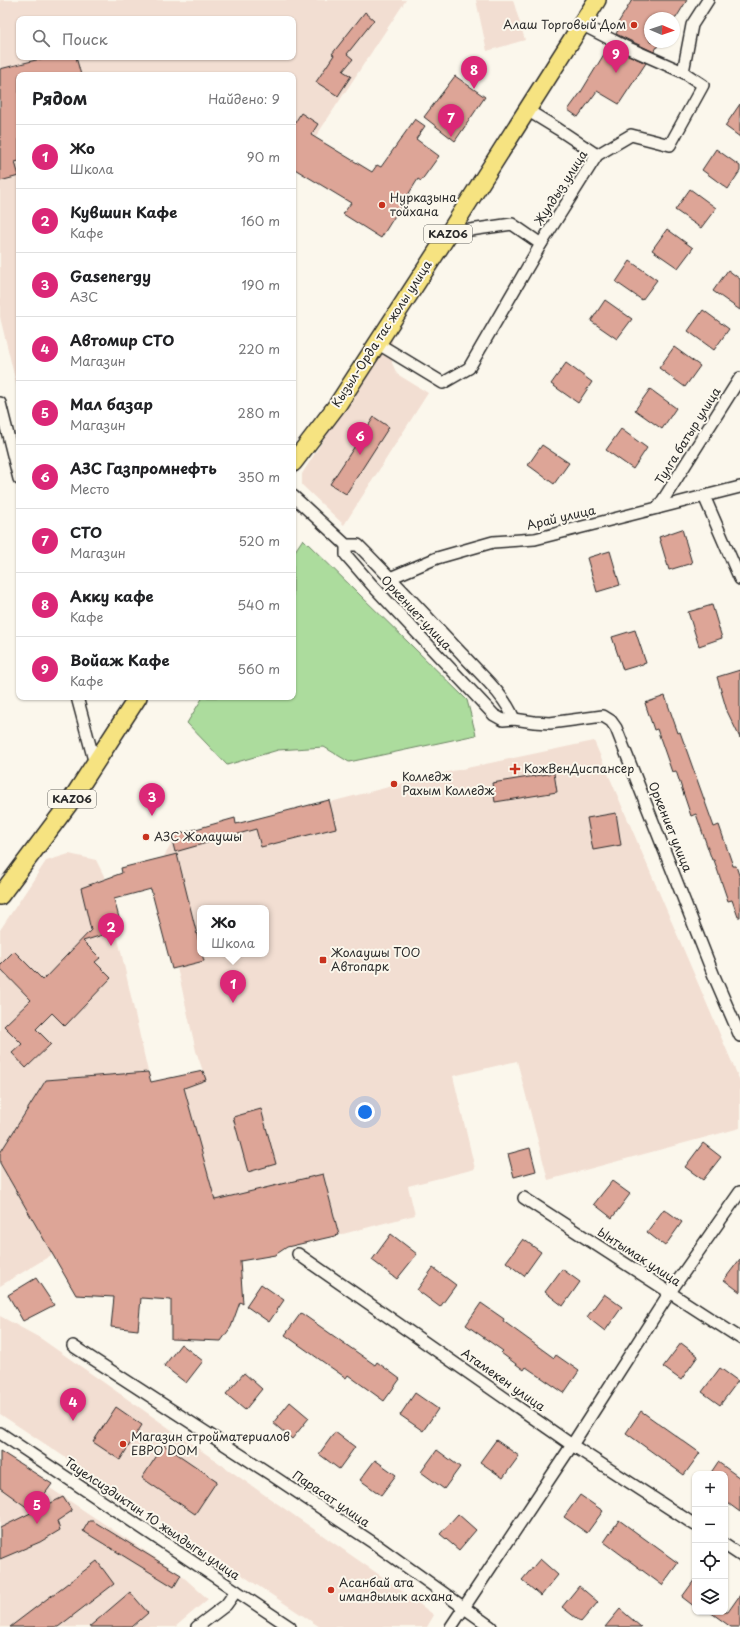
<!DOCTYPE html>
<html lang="ru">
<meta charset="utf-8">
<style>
:root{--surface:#fff;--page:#f2f2f2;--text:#202124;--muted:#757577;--line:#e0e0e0;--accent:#db2777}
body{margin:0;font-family:"Playpen Sans",sans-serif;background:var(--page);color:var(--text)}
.controls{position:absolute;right:12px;bottom:12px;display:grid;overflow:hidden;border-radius:8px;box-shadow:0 1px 3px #0004}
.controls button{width:36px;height:36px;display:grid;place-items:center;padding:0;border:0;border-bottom:1px solid var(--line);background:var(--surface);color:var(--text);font:20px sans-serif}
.compass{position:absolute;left:644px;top:12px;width:36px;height:36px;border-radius:50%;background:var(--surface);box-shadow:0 1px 3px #0004;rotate:92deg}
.you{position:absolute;left:365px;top:1112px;width:14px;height:14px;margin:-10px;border:3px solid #fff;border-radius:50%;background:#1a73e8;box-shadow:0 0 0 6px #1a73e833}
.badge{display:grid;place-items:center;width:26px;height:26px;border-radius:50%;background:var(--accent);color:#fff;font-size:13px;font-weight:700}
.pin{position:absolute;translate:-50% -33px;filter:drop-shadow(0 1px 2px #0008)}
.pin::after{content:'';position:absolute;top:21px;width:14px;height:12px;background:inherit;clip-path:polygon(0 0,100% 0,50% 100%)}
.popup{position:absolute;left:197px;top:905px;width:72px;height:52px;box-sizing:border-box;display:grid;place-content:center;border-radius:8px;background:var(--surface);filter:drop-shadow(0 1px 3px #0005);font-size:13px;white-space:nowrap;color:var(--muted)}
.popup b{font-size:15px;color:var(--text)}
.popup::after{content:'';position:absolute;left:50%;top:100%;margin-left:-8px;border:8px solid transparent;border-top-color:var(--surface)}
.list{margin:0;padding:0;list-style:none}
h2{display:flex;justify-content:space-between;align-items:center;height:52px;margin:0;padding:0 16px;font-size:17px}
h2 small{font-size:13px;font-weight:400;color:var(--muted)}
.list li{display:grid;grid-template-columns:26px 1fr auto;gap:12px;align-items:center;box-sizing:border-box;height:64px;padding:0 16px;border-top:1px solid var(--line)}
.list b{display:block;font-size:15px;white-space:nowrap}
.list p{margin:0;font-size:13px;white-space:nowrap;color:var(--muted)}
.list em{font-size:13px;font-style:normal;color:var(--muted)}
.icon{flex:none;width:22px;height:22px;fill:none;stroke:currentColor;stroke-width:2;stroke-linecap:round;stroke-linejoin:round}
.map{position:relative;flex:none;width:740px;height:1627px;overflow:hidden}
.search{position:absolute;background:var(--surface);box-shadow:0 1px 3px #0004;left:16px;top:16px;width:280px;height:44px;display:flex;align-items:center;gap:10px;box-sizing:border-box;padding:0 14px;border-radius:8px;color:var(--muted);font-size:15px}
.panel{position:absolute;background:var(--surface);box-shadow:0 1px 3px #0004;left:16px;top:72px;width:280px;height:628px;border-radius:8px}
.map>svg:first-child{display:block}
.built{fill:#f2ded2;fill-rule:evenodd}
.green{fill:#acdc9d;stroke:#6c8464}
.building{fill:#dda597;stroke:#2b2b2b}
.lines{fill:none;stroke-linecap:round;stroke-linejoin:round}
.minor-casing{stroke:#2b2b2b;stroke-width:14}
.primary-casing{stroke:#2b2b2b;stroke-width:20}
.minor{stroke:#fbf7ec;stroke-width:11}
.primary{stroke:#f6e381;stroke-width:17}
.poi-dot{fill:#c8321e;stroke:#fbf7ec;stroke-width:1.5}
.labels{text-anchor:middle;stroke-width:4;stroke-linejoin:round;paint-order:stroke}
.shield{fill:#fbf7ec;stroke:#696865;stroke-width:1}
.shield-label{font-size:11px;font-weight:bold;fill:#2b2b2b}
.poi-label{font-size:12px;fill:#2b2b2b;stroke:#fbf7ec;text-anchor:start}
.street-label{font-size:12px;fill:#2b2b2b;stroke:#fbf7ec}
</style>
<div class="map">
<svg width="740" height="1627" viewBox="0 0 740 1627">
<rect width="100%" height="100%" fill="#fbf7ec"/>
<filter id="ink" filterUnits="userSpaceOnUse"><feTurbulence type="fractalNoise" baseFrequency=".025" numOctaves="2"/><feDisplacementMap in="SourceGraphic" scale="8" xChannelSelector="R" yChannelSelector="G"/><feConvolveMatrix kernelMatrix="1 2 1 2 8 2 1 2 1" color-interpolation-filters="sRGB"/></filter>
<g filter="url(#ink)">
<g class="built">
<path d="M0 0H406L293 171V75H19V395L0 317ZM19 19H293V57H19Z"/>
<polygon points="476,0 513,0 525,40 487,51"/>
<polygon points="392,330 392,363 397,374 428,393 344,525 302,485 302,474"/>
<path d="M594 741 740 1081V1128L548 1180 517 1061 453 1076 475 1169 408 1186 415 1215 339 1235 323 1174 215 1200 184 1088 206 1080 196 1051 180 980 153 874 171 845 338 800 443 773ZM200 908H266V954H200Z"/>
<polygon points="69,854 96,860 104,876 148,1072 46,1080 0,1153 0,930 46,861"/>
<polygon points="0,1163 53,1254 0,1286"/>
<polygon points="0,1316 40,1338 391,1583 434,1615 427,1627 320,1627 0,1414"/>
<polygon points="0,1458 53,1490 181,1575 208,1599 175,1627 0,1627"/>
</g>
<polygon class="green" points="303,539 467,700 476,735 349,762 324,747 278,750 227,765 187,723 203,697 293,697 293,554"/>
<g class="building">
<polygon points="632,0 687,0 676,18 650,18 650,42 660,42 654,52 616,34 618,30 615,28"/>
<polygon points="365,12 374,20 347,54 353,59 343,71 351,76 338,96 316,82 334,55 332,54"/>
<polygon points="609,46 646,63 619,104 597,91 578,117 568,110 581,92"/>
<polygon points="48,57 76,57 81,75 19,75 19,161 15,162 19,176 0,181 0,69"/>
<polygon points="455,76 485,97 455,141 424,117"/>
<polygon points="740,104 740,137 725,126"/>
<polygon points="301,113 318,124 311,135 372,172 377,165 381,167 415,119 425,126 416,139 439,156 421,181 418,179 381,238 343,214 351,203 293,168 293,126"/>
<polygon points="716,149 740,166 740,171 728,189 702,170"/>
<polygon points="690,189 716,208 701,228 675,210"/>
<polygon points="667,229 693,248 678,268 652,250"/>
<polygon points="630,261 657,280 642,300 616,282"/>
<polygon points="728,270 740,279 740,310 713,291"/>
<polygon points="605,300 632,319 617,339 591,321"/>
<polygon points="703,310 729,329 714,350 688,331"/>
<polygon points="674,347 700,366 685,387 659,368"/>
<polygon points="566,363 592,382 578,403 551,384"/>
<polygon points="650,389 676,408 662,429 635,410"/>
<polygon points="374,417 389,427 346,494 330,484"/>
<polygon points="621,429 647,448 633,469 606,450"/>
<polygon points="542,445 569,463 554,484 528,465"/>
<polygon points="682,529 692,563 669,570 659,537"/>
<polygon points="610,551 620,585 597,592 587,558"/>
<polygon points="712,605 722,638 699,646 688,612"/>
<polygon points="635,630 646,663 623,670 612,637"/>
<polygon points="740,670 740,738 727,711 717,677"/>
<polygon points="665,696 678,733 680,732 714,827 719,825 733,866 736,866 740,878 740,917 738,917 732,900 728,901 714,860 712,860 696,814 691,816 676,771 672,772 657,729 654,730 645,703"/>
<polygon points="554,773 557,792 495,802 492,783"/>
<polygon points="329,800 336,828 261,847 256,829 175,852 171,836 235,818 236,824"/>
<polygon points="616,813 621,845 593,850 587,818"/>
<polygon points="177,854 200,947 200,954 202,954 204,961 172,969 151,889 114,899 122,929 83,941 100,958 95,962 111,978 65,1026 52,1013 36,1029 51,1044 26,1068 12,1053 22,1044 4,1026 31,1000 0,968 0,965 14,951 43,980 91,930 81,888 122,873 121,868"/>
<polygon points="203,1071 206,1080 184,1088 215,1200 323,1174 339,1235 287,1247 275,1255 240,1261 243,1304 240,1302 231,1327 221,1341 171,1339 171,1300 141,1298 138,1330 111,1327 114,1297 76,1295 0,1163 0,1153 46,1080 148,1072 151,1082"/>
<polygon points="261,1109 276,1164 248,1172 233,1117"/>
<polygon points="703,1143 721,1157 703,1180 685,1167"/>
<polygon points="530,1148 536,1171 514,1177 508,1154"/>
<polygon points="612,1181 630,1194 612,1218 594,1204"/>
<polygon points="664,1209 682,1222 665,1246 647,1232"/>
<polygon points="391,1234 417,1254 397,1279 372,1260"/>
<polygon points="523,1239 541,1252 524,1276 506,1262"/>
<polygon points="740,1259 740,1292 724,1280"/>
<polygon points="433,1268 456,1285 440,1307 417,1290"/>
<polygon points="562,1269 580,1282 563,1306 545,1292"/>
<polygon points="36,1278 54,1305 23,1321 8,1295"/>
<polygon points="261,1284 284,1300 269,1322 246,1306"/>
<polygon points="604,1294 622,1307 605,1331 587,1317"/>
<polygon points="481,1303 504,1319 503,1321 554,1358 556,1355 579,1371 564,1393 526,1367 524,1370 501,1353 503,1351 466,1325"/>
<polygon points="301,1313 375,1365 377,1362 400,1379 384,1401 348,1375 346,1378 285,1335"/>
<polygon points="681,1343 698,1356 681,1380 663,1367"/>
<polygon points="181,1344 203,1361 186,1383 164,1366"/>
<polygon points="720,1368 738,1381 720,1405 702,1392"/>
<polygon points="244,1373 262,1389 245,1410 226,1394"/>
<polygon points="415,1393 438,1409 423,1431 400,1415"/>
<polygon points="290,1402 309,1418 292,1439 273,1423"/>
<polygon points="116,1407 142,1425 120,1460 93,1442"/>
<polygon points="641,1411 700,1453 684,1475 626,1433"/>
<polygon points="335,1432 355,1447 339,1469 319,1454"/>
<polygon points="496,1440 519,1456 503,1478 480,1462"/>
<polygon points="164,1445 217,1481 195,1514 142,1478"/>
<polygon points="437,1450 460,1467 444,1489 421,1472"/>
<polygon points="0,1451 52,1484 32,1511 0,1488"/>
<polygon points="375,1460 396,1475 381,1495 360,1480"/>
<polygon points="718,1462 740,1478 740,1512 725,1501 725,1474 710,1474"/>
<polygon points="580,1495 603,1511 587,1533 564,1517"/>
<polygon points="63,1497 72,1511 57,1521 60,1530 40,1542 0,1559 0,1528"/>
<polygon points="458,1514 476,1530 459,1550 440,1534"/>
<polygon points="619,1520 678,1563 662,1585 604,1542"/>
<polygon points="89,1521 93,1521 181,1575 174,1587 83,1531"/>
<polygon points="540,1559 558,1575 541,1596 522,1580"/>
<polygon points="97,1561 114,1584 58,1627 10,1627"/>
<polygon points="695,1579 695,1607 682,1597"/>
<polygon points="579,1586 598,1602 581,1622 562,1607"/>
<polygon points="130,1592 148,1613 132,1627 89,1627"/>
<polygon points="740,1595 740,1627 731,1627 710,1612 728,1612"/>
<polygon points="620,1609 641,1627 605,1627"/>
</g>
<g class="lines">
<g class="minor-casing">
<g id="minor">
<polyline points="581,24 624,46 683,72"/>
<polyline points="527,110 558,129 597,155"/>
<polyline points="449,233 512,224 541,244"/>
<polyline points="377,343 443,383 469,368 541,244 597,155 631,135 670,145 703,85 683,72 692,25 708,0"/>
<polyline points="0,403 19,479"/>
<path d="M293 496 346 545H358C394 581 428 618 462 654 480 674 504 694 514 719"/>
<polyline points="704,496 740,579"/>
<polyline points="658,508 740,378"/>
<polyline points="346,545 346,555 372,585 494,715 503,720 514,719 534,722 550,723 603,716 611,721 616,728 714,976 740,1036"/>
<polyline points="390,578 437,558 493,542 535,539 740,487"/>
<polyline points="77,697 95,764"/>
<polyline points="524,1198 740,1338"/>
<polyline points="298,1254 572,1445 695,1525"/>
<polyline points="73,1346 270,1474 375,1544 491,1627"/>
<polyline points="0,1433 290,1627"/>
<polyline points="725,1545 740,1555"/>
<polyline points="197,1627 226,1605 236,1591"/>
<polyline points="451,1627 572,1445 670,1292 740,1192"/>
</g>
</g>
<g class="primary-casing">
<g id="primary">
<polyline points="293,463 338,404 449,233 597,0"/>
<polyline points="0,896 68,805 138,697"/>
</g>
</g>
<use href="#minor" class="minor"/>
<use href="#primary" class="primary"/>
</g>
</g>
<g class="poi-dot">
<circle cx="634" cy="25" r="4"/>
<circle cx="382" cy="205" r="4"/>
<path d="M513 763h4v4h4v4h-4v4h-4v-4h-4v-4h4z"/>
<circle cx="394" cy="784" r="4"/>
<circle cx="146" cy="837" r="4"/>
<rect x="319" y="956" width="8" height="8" rx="2"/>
<circle cx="123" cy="1444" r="4"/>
<circle cx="331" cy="1590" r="4"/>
</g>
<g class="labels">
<g class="shield">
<rect x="424" y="225" width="48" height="18" rx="3"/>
<rect x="48" y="790" width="48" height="18" rx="3"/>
</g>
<g class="shield-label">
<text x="448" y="238">KАZ06</text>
<text x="72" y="803">KАZ06</text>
</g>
<g class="poi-label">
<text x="626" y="29" text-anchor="end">Алаш Торговый Дом</text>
<text x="390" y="202">Нурказына<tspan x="390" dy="14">тойхана</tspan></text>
<text x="524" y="773">КожВенДиспансер</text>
<text x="402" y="781">Колледж<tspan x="402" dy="14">Рахым Колледж</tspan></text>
<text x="154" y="841">АЗС Жолаушы</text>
<text x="331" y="957">Жолаушы ТОО<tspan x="331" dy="14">Автопарк</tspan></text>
<text x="131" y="1441">Магазин стройматериалов<tspan x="131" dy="14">ЕВРО DOM</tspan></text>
<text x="339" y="1587">Асанбай ата<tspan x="339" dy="14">имандылык асхана</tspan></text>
</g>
<g class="street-label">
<text transform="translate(561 188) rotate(-57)" y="4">Жулдыз улица</text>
<text transform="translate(382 334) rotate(-57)" y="4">Кызыл-Орда тас жолы улица</text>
<text transform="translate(688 436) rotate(-58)" y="4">Тулга батыр улица</text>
<text transform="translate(561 518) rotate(-13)" y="4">Арай улица</text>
<text transform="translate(416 613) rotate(47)" y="4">Оркениет улица</text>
<text transform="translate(670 827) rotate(68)" y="4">Оркениет улица</text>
<text transform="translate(639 1257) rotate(33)" y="4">Ынтымак улица</text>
<text transform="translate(503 1380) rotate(35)" y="4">Атамекен улица</text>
<text transform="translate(331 1499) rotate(34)" y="4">Парасат улица</text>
<text transform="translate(152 1519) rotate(34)" y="4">Тауелсиздиктин 10 жылдыгы улица</text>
</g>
</g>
</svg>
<div class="controls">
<button>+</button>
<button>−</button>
<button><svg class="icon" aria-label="locate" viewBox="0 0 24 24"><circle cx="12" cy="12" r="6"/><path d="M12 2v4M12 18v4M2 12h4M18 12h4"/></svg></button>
<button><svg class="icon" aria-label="layers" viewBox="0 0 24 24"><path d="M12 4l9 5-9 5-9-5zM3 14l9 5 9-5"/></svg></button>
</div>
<svg class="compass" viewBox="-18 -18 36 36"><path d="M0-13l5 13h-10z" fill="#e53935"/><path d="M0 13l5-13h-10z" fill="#757577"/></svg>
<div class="you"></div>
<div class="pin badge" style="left:233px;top:1003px">1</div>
<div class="popup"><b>Жо</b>Школа</div>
<div class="pin badge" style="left:111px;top:946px">2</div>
<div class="pin badge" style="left:152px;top:816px">3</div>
<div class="pin badge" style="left:73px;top:1421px">4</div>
<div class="pin badge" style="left:37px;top:1524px">5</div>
<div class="pin badge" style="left:360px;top:455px">6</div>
<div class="pin badge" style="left:451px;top:137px">7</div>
<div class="pin badge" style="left:474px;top:89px">8</div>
<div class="pin badge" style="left:616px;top:73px">9</div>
<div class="search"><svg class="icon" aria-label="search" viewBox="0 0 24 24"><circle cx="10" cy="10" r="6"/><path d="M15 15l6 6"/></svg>Поиск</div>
<section class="panel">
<h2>Рядом<small>Найдено: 9</small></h2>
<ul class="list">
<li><span class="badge">1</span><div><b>Жо</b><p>Школа</p></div><em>90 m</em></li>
<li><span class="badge">2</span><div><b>Кувшин Кафе</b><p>Кафе</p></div><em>160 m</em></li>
<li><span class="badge">3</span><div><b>Gasenergy</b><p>АЗС</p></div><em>190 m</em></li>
<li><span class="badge">4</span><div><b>Автомир СТО</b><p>Магазин</p></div><em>220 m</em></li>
<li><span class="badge">5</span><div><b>Мал базар</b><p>Магазин</p></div><em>280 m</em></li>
<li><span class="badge">6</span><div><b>АЗС Газпромнефть</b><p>Место</p></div><em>350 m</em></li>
<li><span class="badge">7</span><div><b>СТО</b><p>Магазин</p></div><em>520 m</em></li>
<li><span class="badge">8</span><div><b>Акку кафе</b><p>Кафе</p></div><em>540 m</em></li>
<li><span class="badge">9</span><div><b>Войаж Кафе</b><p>Кафе</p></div><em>560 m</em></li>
</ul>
</section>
</div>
